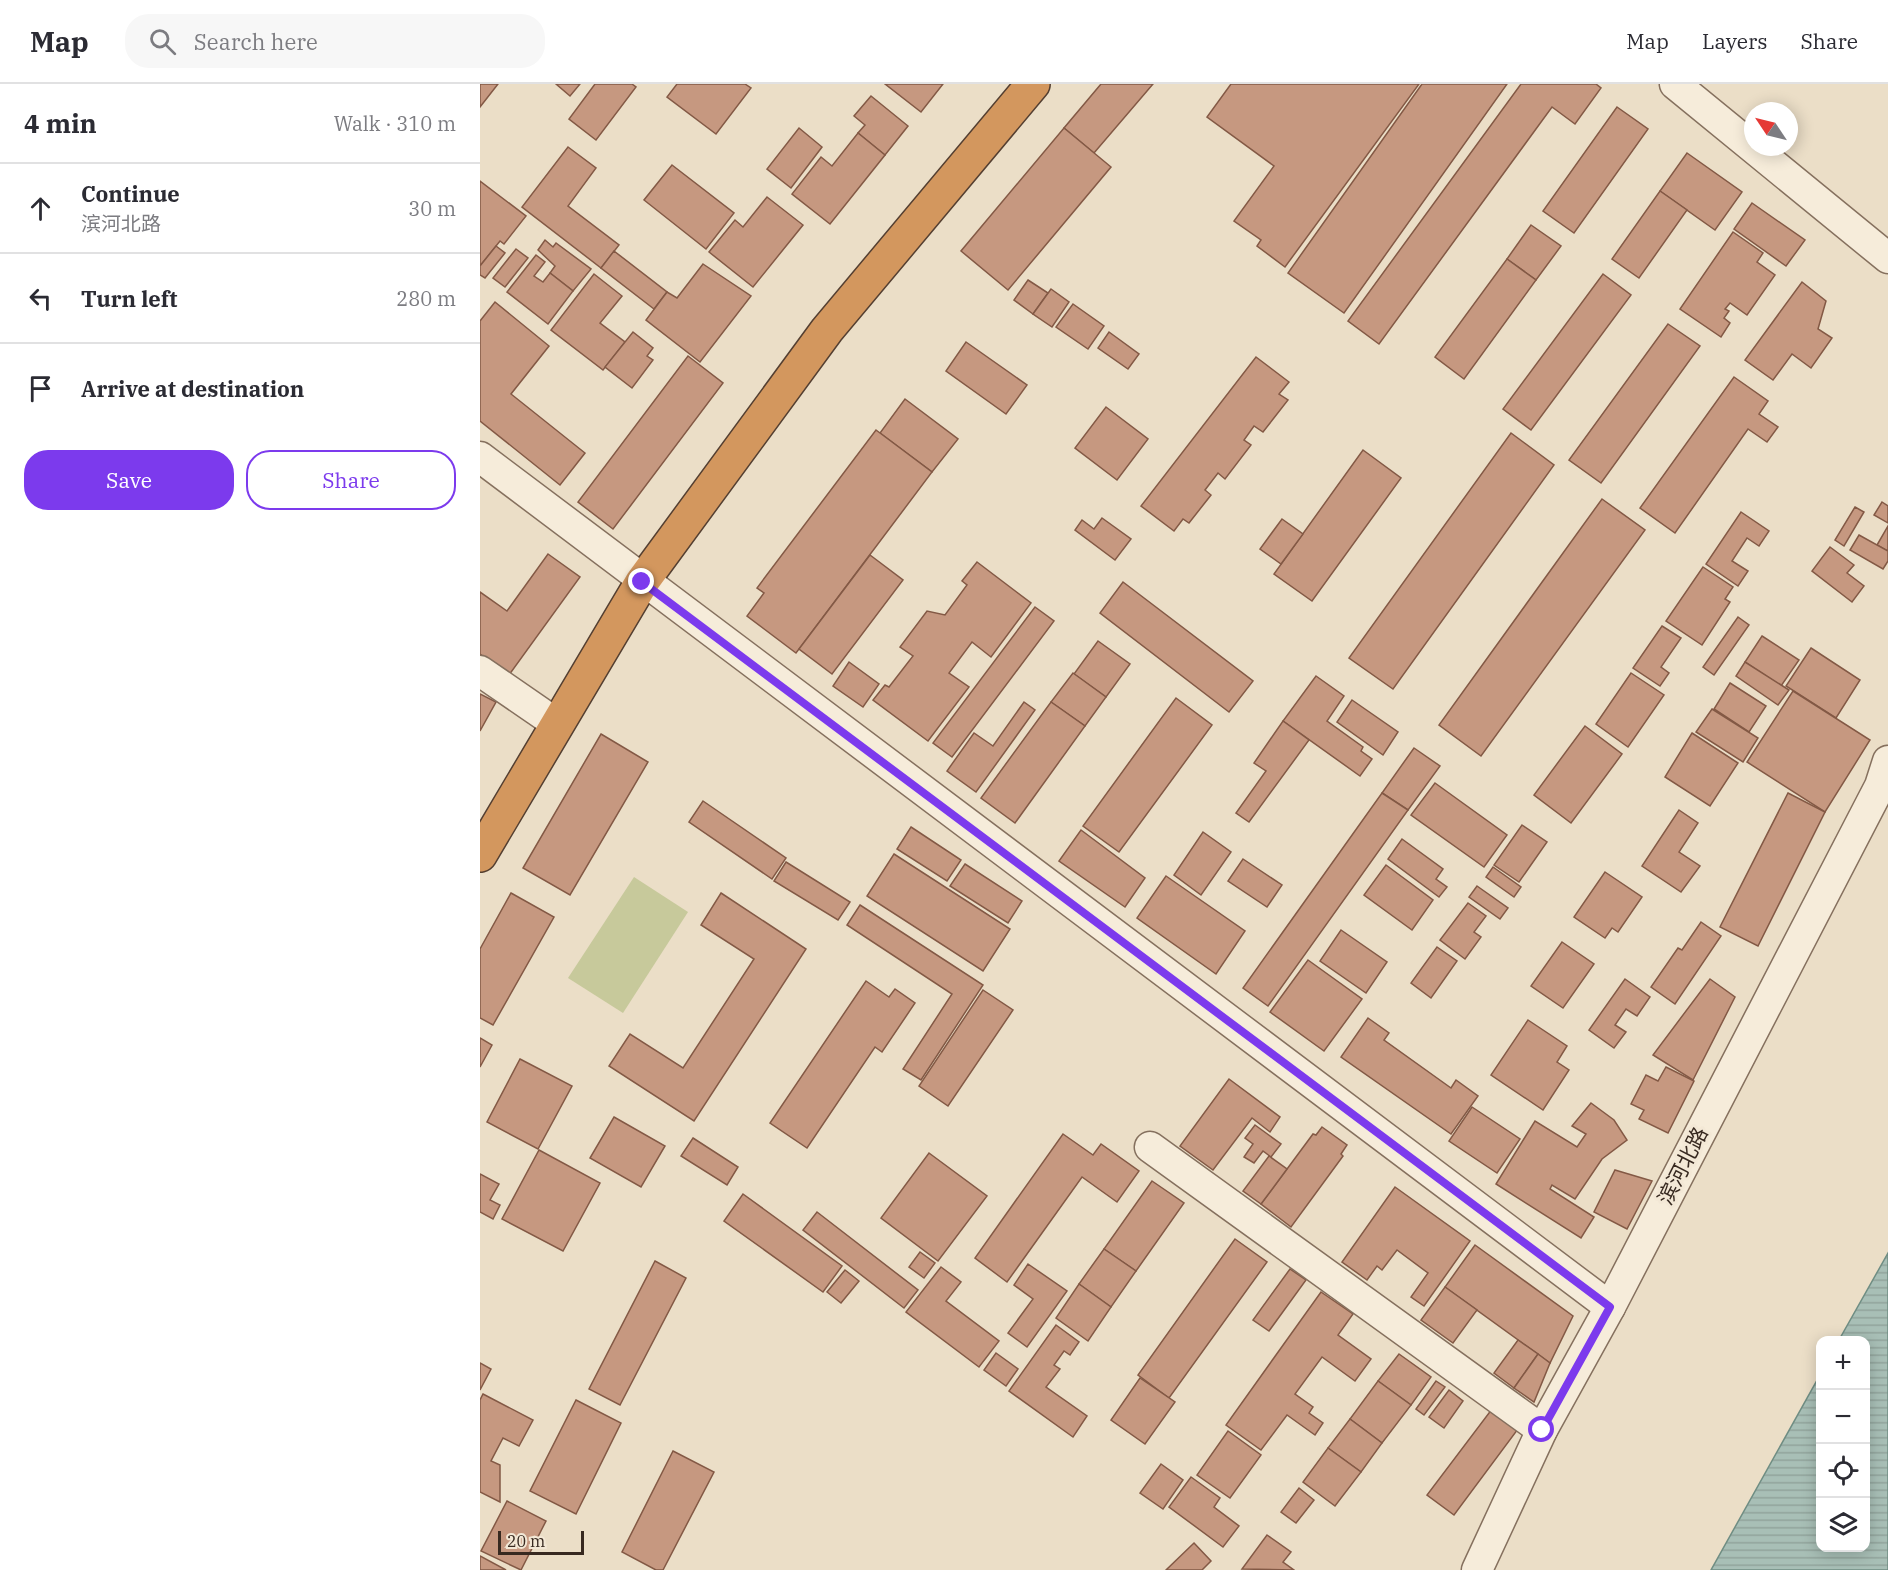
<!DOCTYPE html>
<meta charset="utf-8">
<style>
:root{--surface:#fff;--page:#f7f7f7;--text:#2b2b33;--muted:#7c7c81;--line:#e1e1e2;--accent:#7c3aed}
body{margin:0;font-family:"IBM Plex Serif","Noto Sans SC",serif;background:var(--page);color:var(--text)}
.controls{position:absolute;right:18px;bottom:18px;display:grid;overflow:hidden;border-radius:12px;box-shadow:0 3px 15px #0003}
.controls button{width:54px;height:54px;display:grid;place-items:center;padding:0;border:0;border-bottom:2px solid var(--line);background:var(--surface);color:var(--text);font:30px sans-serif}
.compass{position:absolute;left:1264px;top:18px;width:54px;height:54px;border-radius:50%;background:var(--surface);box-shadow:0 3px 15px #0003;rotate:305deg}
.scale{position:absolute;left:18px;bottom:15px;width:86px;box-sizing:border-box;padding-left:6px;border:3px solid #372920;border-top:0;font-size:16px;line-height:21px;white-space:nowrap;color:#372920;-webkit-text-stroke:4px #f3e8d6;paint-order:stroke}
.stop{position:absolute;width:18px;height:18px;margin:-14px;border:4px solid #7c3aed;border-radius:50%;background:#fff}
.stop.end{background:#7c3aed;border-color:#fff;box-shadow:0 2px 6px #0008}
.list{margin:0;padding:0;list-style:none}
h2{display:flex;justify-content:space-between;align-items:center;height:78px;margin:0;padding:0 24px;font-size:26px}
h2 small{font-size:20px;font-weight:400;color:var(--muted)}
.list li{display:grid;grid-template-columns:39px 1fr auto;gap:18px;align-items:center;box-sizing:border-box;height:90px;padding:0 24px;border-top:2px solid var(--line)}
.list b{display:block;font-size:22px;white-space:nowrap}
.list p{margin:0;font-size:20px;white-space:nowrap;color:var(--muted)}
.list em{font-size:20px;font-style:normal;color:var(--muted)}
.actions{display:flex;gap:12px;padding:18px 24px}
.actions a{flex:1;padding:14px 0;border:2px solid var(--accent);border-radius:24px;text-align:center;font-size:21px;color:var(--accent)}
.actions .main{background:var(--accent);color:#fff}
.icon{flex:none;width:33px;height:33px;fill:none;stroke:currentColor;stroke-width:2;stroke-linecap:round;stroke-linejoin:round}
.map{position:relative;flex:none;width:1408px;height:1486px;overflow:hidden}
header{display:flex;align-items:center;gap:36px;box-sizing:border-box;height:84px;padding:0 30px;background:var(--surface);border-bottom:2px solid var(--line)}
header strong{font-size:28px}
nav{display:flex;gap:33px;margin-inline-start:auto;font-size:21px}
.search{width:420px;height:54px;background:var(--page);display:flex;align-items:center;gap:15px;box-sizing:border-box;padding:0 21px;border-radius:24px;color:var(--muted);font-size:22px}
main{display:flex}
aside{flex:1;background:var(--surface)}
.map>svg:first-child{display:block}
.garden{fill:#c7c99b}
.water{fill:url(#water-rules);stroke:#6f8d83;stroke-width:1.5}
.building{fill:#c69880;stroke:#835945;stroke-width:1.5}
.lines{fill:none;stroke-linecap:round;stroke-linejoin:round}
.minor-casing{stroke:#85705e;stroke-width:33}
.highway-casing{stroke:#543f31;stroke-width:36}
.minor{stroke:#f6ecda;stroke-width:30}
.highway{stroke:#d3975e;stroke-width:33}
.route{stroke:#7c3aed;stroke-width:8}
.labels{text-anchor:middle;stroke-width:6;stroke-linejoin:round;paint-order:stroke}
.street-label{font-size:21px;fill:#372920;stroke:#f3e8d6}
</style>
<header>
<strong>Map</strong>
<div class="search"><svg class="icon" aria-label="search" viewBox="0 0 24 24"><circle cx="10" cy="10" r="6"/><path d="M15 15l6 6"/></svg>Search here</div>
<nav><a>Map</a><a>Layers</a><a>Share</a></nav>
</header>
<main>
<aside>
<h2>4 min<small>Walk · 310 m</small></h2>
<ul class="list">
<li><svg class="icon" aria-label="ahead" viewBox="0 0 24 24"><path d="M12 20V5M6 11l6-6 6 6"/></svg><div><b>Continue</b><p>滨河北路</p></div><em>30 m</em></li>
<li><svg class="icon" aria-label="left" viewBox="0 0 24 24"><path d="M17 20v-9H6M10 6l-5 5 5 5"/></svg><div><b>Turn left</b></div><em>280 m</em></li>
<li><svg class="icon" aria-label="arrive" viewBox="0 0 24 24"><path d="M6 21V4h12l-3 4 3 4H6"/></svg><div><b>Arrive at destination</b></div></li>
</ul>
<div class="actions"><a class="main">Save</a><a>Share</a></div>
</aside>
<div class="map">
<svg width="1408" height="1486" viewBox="0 0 1408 1486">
<defs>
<pattern id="water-rules" width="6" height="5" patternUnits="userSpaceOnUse" patternTransform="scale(1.5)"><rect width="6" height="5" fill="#a8bfb6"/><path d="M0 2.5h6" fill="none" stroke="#91a49c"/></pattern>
</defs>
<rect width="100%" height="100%" fill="#ebdec7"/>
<polygon class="garden" points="154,793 208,828 143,929 88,894"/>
<polygon class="water" points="1408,1169 1408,1486 1231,1486 1340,1291 1340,1464 1386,1464 1386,1256 1359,1256"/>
<g class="building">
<polygon points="0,0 18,0 0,23"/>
<polygon points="76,0 100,0 90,12"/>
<polygon points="115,0 152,0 156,3 116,56 89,35"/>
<polygon points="197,0 265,0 271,4 236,50 187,13"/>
<polygon points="405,0 463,0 441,28"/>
<polygon points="621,0 673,0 614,69 584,44"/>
<polygon points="751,0 939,0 805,183 777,162 781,156 754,137 794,82 727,33"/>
<polygon points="942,0 1027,0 864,229 808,189"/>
<polygon points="1041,0 1116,0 1121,4 1095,40 1072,23 899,260 868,237"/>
<polygon points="391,12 428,42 405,71 378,49 385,41 374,32"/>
<polygon points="1137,23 1168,45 1094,149 1063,127"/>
<polygon points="319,44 342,63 311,104 287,85"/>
<polygon points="584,44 631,83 528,206 481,167"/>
<polygon points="378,49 405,71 350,140 312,110 341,73 352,82"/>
<polygon points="88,63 116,84 88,122 139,161 121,184 42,123"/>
<polygon points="1207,69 1262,108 1235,146 1180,107"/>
<polygon points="192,81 254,129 226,165 164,116"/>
<polygon points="0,97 46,132 24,160 20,157 0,182"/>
<polygon points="1180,107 1207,126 1159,194 1132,175"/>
<polygon points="287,113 323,141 273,203 229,168 255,136 263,143"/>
<polygon points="1272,119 1325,156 1306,182 1254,145"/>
<polygon points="1051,141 1081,162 1056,196 1027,175"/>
<polygon points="1253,148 1283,169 1277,178 1295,191 1267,231 1250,219 1245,225 1249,227 1244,234 1250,239 1241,253 1200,225"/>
<polygon points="65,156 73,163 76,159 111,185 93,207 70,189 75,182 58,166"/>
<polygon points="16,162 25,169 5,194 0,191 0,182"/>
<polygon points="36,165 48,174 25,203 13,194"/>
<polygon points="134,167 187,208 174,225 121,184"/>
<polygon points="56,171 65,178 54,192 63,198 70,189 93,207 68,240 27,208"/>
<polygon points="1027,175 1056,196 984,295 955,273"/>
<polygon points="223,180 271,212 220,278 166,236 187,208 197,214"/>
<polygon points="114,190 142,212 120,239 145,258 123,286 71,246"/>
<polygon points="1123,190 1151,211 1051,346 1023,325"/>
<polygon points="548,196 568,209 553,230 534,216"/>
<polygon points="1322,198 1346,217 1338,245 1352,254 1331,284 1312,270 1293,296 1265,276"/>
<polygon points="571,205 589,218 572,243 553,230"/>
<polygon points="15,218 69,262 31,310 105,369 80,401 0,337 0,237"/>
<polygon points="593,220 624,242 608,265 576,243"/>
<polygon points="1188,240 1220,262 1121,399 1089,376"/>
<polygon points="153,248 173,264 167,272 173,276 152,304 125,283"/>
<polygon points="629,248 659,270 648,285 618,264"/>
<polygon points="486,258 547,301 526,330 466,287"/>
<polygon points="208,272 243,299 133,445 98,418"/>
<polygon points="776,273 809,298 799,310 808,316 783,348 774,342 764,356 771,361 745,395 738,389 725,406 731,411 709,439 703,435 694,447 661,422"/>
<polygon points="1254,293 1288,317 1279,330 1298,343 1287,358 1268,345 1195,449 1160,424"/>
<polygon points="425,315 478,355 452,388 400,349"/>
<polygon points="626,323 668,355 637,396 595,364"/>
<polygon points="396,346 452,388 316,569 267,532 284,509 277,504"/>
<polygon points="1031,349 1074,381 913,605 869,574"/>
<polygon points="883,366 921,394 832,517 794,490"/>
<polygon points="1122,415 1165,446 1001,672 959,641"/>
<polygon points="1402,418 1408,422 1408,439 1394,431"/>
<polygon points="1375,423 1384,428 1364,462 1355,456"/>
<polygon points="1261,428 1289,447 1279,462 1267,454 1252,477 1268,487 1258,502 1226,480"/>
<polygon points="622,434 651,455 635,476 595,446 602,436 614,445"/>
<polygon points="802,435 823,450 801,480 780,465"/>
<polygon points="1408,442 1408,467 1397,461"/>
<polygon points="1379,451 1408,467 1408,477 1403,485 1370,466"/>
<polygon points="1350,463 1374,481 1367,489 1384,502 1372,518 1332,487"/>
<polygon points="68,470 100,493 29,591 0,570 0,508 27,527"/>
<polygon points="390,471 423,496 352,590 319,565"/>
<polygon points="497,478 551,519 511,573 492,558 469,589 489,603 448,657 393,616 405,601 409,603 433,572 420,563 447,527 465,531 487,501 482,497"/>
<polygon points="1223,483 1253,503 1245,515 1250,518 1222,561 1186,537"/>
<polygon points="643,498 773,597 749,628 620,529"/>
<polygon points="555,523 574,537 472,673 453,659"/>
<polygon points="1258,533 1269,541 1234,591 1223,583"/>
<polygon points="1182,542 1201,554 1181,583 1189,589 1180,602 1153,584"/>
<polygon points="1282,552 1319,576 1301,602 1265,578"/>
<polygon points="618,557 650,580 626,613 594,590"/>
<polygon points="1331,564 1380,596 1356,634 1306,602"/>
<polygon points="369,578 399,600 383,623 353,602"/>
<polygon points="1265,578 1309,606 1298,621 1256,592"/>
<polygon points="593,589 626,613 605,642 571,618"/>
<polygon points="1151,589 1184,611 1148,663 1116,640"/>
<polygon points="836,592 864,612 847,637 883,663 881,667 892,675 880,692 803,637"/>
<polygon points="1250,599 1286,622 1269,648 1234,625"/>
<polygon points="1313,607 1390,656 1345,728 1267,678"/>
<polygon points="0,610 16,618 0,647"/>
<polygon points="696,614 732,641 639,768 603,742"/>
<polygon points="872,616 918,648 903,671 857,638"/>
<polygon points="544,618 555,626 496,708 467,687 494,649 513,662"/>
<polygon points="571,618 605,642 535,739 501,714"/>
<polygon points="1232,625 1278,654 1263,678 1216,648"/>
<polygon points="803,637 829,656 769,738 756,729 786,687 774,679"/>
<polygon points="1105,642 1142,670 1091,739 1054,711"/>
<polygon points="1212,649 1258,679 1230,722 1185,693"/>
<polygon points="121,650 168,678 90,811 43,784"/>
<polygon points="934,664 960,682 928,726 902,709"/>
<polygon points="955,699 1027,751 1004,783 931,731"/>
<polygon points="902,709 928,726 788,922 763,904"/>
<polygon points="1308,709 1345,728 1278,862 1240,843"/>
<polygon points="223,717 306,774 292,795 209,738"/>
<polygon points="1199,726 1218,739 1199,768 1220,782 1201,808 1162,782"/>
<polygon points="1042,741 1067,758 1039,798 1014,781"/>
<polygon points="431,743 481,776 467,797 417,765"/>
<polygon points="601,746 665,794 645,823 579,777"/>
<polygon points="723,748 751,768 721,811 694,791"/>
<polygon points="922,755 963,785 956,795 967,803 959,813 908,775"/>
<polygon points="414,770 530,845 503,887 387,812"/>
<polygon points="763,775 802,801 787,823 748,797"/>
<polygon points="306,778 370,818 358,836 294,797"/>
<polygon points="485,780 542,817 528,839 470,802"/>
<polygon points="906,781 953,816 932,846 884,811"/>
<polygon points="1013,783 1041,803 1034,813 1006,793"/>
<polygon points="1125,788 1162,813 1138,848 1132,844 1125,854 1094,833"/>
<polygon points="686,792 765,847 736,890 657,834"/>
<polygon points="997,802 1028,824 1020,835 989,813"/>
<polygon points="31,809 74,833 13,941 0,934 0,865"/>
<polygon points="241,809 326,865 214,1037 129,982 150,950 203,984 274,875 221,841"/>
<polygon points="988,819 1006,832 994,848 1001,853 985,875 960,856"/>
<polygon points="380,821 503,901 441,996 423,985 472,910 367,841"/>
<polygon points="1221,838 1241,852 1195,920 1171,903 1198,864 1202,866"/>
<polygon points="861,846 907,878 886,909 840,877"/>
<polygon points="1082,858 1114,880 1083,924 1051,902"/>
<polygon points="957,863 977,877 951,914 931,899"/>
<polygon points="828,876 882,915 844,967 790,928"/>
<polygon points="1145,895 1170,913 1157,932 1146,925 1135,941 1146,948 1134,964 1109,946"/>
<polygon points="1230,895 1255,913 1213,996 1173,971"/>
<polygon points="386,897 409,913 415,905 435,919 402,968 395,963 327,1064 290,1039"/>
<polygon points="503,906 533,926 468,1022 439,1002"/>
<polygon points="888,934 909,949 904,956 971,1004 976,996 998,1012 971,1050 861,973"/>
<polygon points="1048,936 1087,962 1077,978 1089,986 1063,1026 1011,991"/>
<polygon points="0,954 12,961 0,983"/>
<polygon points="40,975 92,1002 58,1065 7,1038"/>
<polygon points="1186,983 1214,997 1188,1049 1159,1035 1164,1026 1151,1020 1166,991 1178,997"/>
<polygon points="749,995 800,1033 790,1048 772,1034 733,1086 700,1062"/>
<polygon points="1111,1019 1134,1036 1147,1056 1122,1075 1095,1115 1072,1101 1070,1105 1114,1133 1101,1154 1016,1100 1055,1037 1097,1063 1106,1050 1092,1042"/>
<polygon points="992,1023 1040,1055 1017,1089 969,1057"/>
<polygon points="134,1033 185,1062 161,1103 110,1074"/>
<polygon points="775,1041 801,1060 791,1073 783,1067 774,1079 764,1073 773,1060 765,1054"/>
<polygon points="842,1043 867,1061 861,1070 863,1072 811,1143 781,1120 833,1050 836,1051"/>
<polygon points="583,1050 613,1071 621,1060 659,1087 637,1118 602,1093 527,1198 495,1174"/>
<polygon points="213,1054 258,1083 247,1101 201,1072"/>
<polygon points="59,1066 120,1099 83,1167 22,1135"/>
<polygon points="449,1069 507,1112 458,1177 401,1134"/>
<polygon points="789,1072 807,1085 781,1120 763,1107"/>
<polygon points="1135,1086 1172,1097 1147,1145 1114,1128"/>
<polygon points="0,1090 19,1100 10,1116 20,1121 13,1135 0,1128"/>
<polygon points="672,1097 704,1119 656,1187 624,1165"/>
<polygon points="915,1103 990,1157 944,1222 931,1213 948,1189 917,1166 902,1186 897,1182 887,1196 862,1178"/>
<polygon points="263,1110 362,1182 343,1208 244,1137"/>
<polygon points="337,1128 438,1206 424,1224 323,1146"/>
<polygon points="755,1155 787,1178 689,1314 658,1291"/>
<polygon points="995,1161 1093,1232 1070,1279 965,1203"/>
<polygon points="624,1165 656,1187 631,1223 599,1200"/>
<polygon points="440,1168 455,1179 444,1194 429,1183"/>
<polygon points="175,1177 206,1194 140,1321 109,1305"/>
<polygon points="548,1180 587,1207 547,1263 528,1249 553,1215 534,1201"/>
<polygon points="461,1183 481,1198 466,1217 519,1257 499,1283 426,1228"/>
<polygon points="810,1185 826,1196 789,1247 773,1236"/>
<polygon points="365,1186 379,1197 361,1219 347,1208"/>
<polygon points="599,1200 631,1223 608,1257 576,1234"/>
<polygon points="965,1203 997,1226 973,1259 941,1236"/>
<polygon points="841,1208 873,1230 858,1251 891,1275 875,1297 842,1273 815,1310 833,1323 829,1329 843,1339 835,1351 807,1331 781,1366 746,1341"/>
<polygon points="576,1241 599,1258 590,1271 584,1267 574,1281 580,1285 566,1303 607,1332 593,1353 529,1307"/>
<polygon points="1038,1256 1058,1270 1034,1304 1014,1289"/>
<polygon points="516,1269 538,1285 526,1302 504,1286"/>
<polygon points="919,1270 951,1293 931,1321 898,1297"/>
<polygon points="1058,1270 1070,1279 1054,1318 1034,1304"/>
<polygon points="0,1279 11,1285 0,1306"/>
<polygon points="660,1294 695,1318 665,1360 631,1336"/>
<polygon points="898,1297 931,1321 902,1359 870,1335"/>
<polygon points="956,1297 965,1303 944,1331 936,1325"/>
<polygon points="969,1306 983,1317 964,1344 949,1333"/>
<polygon points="3,1310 53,1336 39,1362 23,1354 11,1377 20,1381 20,1418 0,1408 0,1316"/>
<polygon points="96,1316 141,1339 96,1430 50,1407"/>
<polygon points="1012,1325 1038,1345 974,1431 947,1411"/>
<polygon points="870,1335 902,1359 881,1388 848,1364"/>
<polygon points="748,1347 781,1371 750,1414 717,1391"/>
<polygon points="848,1364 881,1388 855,1422 823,1398"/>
<polygon points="193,1367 234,1388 183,1486 176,1486 142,1468"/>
<polygon points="681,1380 703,1396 683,1425 660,1409"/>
<polygon points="711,1393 740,1414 734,1423 759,1442 743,1463 689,1423"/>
<polygon points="819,1404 834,1416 816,1439 801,1428"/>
<polygon points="27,1417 66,1437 41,1486 1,1467"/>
<polygon points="787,1451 811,1468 803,1478 814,1486 762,1485"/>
<polygon points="714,1459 731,1477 722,1486 686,1486"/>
<polygon points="0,1472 26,1486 0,1486"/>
</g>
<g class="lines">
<g class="minor-casing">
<g id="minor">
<polyline points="1195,0 1408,174"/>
<polyline points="0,373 1130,1223"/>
<polyline points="0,587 77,640"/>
<polyline points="670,1063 1062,1346"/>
<polyline points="997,1486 1062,1346 1130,1223 1400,702 1408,677"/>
</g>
</g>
<g class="highway-casing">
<polyline id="highway" points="0,771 162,498 347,246 553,0"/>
</g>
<use href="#minor" class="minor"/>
<use href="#highway" class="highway"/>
</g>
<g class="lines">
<polyline class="route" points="162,498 1130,1223 1062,1346"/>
</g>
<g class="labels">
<g class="street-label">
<text transform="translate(1203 1082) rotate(-63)" y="7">滨河北路</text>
</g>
</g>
</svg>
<div class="controls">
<button>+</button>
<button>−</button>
<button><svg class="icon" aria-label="locate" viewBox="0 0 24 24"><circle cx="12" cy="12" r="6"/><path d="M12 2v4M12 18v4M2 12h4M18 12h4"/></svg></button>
<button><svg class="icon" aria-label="layers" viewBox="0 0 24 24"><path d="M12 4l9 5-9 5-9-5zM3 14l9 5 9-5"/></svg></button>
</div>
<svg class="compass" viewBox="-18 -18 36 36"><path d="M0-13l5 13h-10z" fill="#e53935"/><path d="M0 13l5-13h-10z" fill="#7c7c81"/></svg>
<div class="scale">20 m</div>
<div class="stop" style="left:1062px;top:1346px"></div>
<div class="stop end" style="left:162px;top:498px"></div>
</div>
</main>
